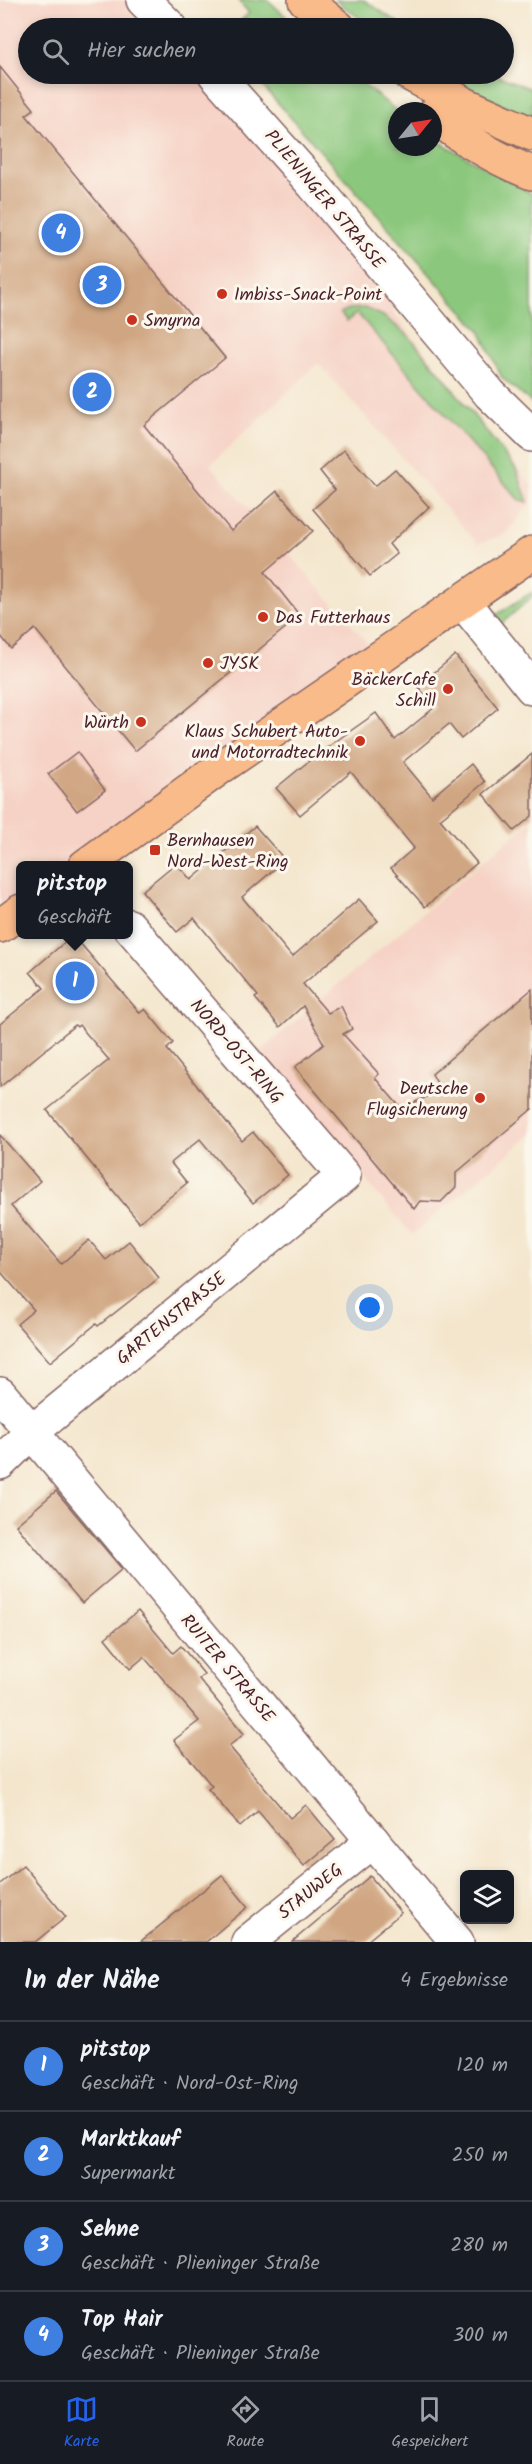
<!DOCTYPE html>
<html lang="de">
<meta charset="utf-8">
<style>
:root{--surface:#171b24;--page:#20242c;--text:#f1f3f6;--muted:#9ea1a6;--line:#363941;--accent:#2563eb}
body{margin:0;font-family:Kalam,sans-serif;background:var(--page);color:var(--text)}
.controls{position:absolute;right:18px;bottom:18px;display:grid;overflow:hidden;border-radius:9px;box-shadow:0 3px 9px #0003}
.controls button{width:54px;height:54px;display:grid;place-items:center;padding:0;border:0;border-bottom:2px solid var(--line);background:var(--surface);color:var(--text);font:30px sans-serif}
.compass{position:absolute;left:388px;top:102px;width:54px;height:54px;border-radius:50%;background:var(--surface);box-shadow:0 3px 9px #0003;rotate:60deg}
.you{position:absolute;left:370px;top:1308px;width:21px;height:21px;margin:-15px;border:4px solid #fff;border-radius:50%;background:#1a73e8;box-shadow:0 0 0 9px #1a73e833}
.badge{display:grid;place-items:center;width:39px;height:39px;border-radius:50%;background:var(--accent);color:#fff;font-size:20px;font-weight:700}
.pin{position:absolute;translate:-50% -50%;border:3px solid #fff;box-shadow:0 2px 6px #0006}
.popup{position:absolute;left:16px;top:861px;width:117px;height:78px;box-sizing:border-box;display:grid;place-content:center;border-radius:9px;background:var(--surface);filter:drop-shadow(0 2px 4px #0005);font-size:20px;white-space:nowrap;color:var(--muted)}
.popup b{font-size:22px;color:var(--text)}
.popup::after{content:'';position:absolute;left:50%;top:100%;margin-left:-12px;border:12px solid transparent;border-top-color:var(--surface)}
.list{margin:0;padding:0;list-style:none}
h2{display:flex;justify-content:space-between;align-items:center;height:78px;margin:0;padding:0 24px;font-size:26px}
h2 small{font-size:20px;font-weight:400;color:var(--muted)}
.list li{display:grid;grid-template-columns:39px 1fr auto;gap:18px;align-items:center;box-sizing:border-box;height:90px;padding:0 24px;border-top:2px solid var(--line)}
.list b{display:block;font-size:22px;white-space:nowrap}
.list p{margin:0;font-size:20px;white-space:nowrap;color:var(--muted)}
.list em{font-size:20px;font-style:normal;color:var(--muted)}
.icon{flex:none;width:33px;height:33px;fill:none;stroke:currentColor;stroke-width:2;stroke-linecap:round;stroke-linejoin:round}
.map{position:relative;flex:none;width:532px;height:1942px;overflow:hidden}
.search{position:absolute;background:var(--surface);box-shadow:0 3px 9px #0003;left:18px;right:18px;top:18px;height:66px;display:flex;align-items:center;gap:15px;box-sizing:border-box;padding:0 21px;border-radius:33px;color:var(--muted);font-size:22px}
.sheet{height:438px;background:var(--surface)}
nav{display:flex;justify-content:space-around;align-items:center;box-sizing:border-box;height:84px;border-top:2px solid var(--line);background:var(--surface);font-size:16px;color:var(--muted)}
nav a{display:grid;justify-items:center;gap:3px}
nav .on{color:var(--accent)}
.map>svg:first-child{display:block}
.built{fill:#f6d1c5}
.green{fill:#8bc77d;stroke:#6a7354;stroke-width:1.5}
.building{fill:#d0a682}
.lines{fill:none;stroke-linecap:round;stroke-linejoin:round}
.minor-casing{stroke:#866564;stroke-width:36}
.major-casing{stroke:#866564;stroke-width:36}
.minor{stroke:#fff;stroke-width:33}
.major{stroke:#fabb8b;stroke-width:33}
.poi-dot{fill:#c8321e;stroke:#fbf7ec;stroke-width:2}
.labels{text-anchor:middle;stroke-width:6;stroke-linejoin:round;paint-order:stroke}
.street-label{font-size:18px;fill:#4a1f2b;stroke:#fbf7ec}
.poi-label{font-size:18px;fill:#4a1f2b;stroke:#fbf7ec;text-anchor:start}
</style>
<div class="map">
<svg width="532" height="1942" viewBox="0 0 532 1942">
<rect width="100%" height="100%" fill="#fbf7ec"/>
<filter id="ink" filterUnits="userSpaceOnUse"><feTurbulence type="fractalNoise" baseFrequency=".0167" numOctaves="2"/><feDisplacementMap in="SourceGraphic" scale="12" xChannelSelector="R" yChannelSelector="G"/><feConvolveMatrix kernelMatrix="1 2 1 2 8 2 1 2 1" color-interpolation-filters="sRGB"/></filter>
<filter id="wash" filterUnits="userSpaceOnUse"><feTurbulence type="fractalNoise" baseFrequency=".008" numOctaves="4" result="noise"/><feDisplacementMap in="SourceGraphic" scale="24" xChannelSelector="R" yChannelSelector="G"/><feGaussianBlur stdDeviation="1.35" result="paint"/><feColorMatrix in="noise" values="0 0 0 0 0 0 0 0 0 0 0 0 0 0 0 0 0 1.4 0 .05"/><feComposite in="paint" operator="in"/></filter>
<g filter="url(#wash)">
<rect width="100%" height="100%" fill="#f4e6cd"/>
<g class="built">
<polygon points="0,0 143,0 171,28 28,28 28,74 215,74 378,261 394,313 532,486 532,501 506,533 478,544 318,363 210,465 380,657 85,865 21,866 21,911 0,926"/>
<polygon points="532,820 532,1134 412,1235 258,1053"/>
</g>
<g class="green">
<polygon points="238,0 268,0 298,28 233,28 249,13"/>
<polygon points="335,0 364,0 406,28 373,28"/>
<polygon points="252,74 350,74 397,111 397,147 433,147 433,138 532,194 532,403 502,378 480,331"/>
<polygon points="439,74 493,74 532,89 532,120"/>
<polygon points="365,308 383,316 407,334 442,375 516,469 528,502 519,500 357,313 347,321 340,313 350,309"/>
<polygon points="532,592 532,597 500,625 496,615"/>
</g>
<g id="blocks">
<g class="building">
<polygon points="0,67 34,109 26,115 225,358 144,425 231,531 277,491 313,531 265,572 300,616 135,751 35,629 11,649 0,635"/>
<polygon points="344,450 375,486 395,469 429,507 389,544 397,554 370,576 313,509 335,490 320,471"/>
<polygon points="455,655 498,708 461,739 449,724 403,762 432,797 471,764 485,782 440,819 477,863 425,907 391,868 414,848 351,772 300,815 276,788 315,756 376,713 395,740 435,707 418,686"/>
<polygon points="77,752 105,790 77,811 48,774"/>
<polygon points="532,754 532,816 514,831 483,794"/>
<polygon points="255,826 285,860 242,897 292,957 359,899 378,921 303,984 328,1013 341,1006 352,1029 343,1034 379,1074 375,1078 401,1108 441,1091 432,1074 532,989 532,1109 456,1173 456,1187 441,1202 420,1201 414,1209 295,1067 324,1044 303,1006 280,1027 255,998 258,996 194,918 177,932 142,891 176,863 191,880"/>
<polygon points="73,935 140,1013 145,1009 173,1043 167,1049 242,1141 253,1132 288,1175 253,1203 200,1139 171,1163 187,1183 139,1222 47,1110 109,1060 79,1025 77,1027 75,1025 0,1087 0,1024 44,988 30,972"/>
<polygon points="0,1135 40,1181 11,1206 61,1264 89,1240 106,1260 129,1241 159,1278 98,1326 96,1324 50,1362 17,1324 34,1310 0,1271"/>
<polygon points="56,1491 122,1569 82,1603 16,1525"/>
<polygon points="138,1611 173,1653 181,1646 204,1674 199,1679 244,1734 229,1746 290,1818 306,1805 335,1840 304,1866 258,1811 240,1827 208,1789 212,1786 174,1740 199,1721 144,1657 130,1669 105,1638"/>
<polygon points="23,1865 66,1917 35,1942 0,1942 0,1884"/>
<polygon points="222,1875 248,1907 226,1925 206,1942 140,1942"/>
<polygon points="370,1876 401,1913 366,1942 292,1942"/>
</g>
</g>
</g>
<g filter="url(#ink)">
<use href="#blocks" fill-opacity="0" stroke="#866564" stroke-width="1.5"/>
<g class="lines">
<g class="minor-casing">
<g id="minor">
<polyline points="143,0 171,28"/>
<polyline points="215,74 313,184 490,394 532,435"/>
<polyline points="463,602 532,688"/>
<polyline points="0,1394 457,1942"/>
<polyline points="0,1463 32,1432 344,1176 129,926"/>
<polyline points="248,1942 373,1841"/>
</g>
</g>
<g class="major-casing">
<g id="major">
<polyline points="305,0 339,28"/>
<polyline points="409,74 467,105 532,134"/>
<path d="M433 115C461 138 498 160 532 173"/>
<polyline points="85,866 221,767 532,553"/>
<polyline points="0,926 21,911"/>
</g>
</g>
<use href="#minor" class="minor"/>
<use href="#major" class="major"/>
</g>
</g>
<g class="poi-dot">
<circle cx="222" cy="294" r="6"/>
<circle cx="132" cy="320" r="6"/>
<circle cx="263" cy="617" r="6"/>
<circle cx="208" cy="663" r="6"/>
<circle cx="448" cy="689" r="6"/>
<circle cx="141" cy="722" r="6"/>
<circle cx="360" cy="741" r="6"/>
<rect x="149" y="844" width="12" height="12" rx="3"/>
<circle cx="480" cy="1098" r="6"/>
</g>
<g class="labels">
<g class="street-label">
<text transform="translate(325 199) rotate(50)" y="6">PLIENINGER STRASSE</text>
<text transform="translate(237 1051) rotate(49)" y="6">NORD-OST-RING</text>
<text transform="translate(171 1318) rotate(-39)" y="6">GARTENSTRASSE</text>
<text transform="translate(228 1668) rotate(50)" y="6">RUITER STRASSE</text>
<text transform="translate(310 1891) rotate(-39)" y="6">STAUWEG</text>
</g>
<g class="poi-label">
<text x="234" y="300">Imbiss-Snack-Point</text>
<text x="144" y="326">Smyrna</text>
<text x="275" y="623">Das Futterhaus</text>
<text x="220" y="669">JYSK</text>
<text x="436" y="685" text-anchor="end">BäckerCafe<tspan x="436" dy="21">Schill</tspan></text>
<text x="129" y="728" text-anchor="end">Würth</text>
<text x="348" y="737" text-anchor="end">Klaus Schubert Auto-<tspan x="348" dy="21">und Motorradtechnik</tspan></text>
<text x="167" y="846">Bernhausen<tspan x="167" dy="21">Nord-West-Ring</tspan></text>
<text x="468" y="1094" text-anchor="end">Deutsche<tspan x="468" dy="21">Flugsicherung</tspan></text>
</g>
</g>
</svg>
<div class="controls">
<button><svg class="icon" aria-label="layers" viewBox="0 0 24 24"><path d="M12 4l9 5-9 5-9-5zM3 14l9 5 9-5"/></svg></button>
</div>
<svg class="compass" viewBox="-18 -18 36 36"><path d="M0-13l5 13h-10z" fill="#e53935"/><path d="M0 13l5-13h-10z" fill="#9ea1a6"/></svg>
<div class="you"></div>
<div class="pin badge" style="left:75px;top:981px;background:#3f7fe0">1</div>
<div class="popup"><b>pitstop</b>Geschäft</div>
<div class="pin badge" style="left:92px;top:392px;background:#3f7fe0">2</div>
<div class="pin badge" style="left:102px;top:285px;background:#3f7fe0">3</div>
<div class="pin badge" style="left:61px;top:233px;background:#3f7fe0">4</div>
<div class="search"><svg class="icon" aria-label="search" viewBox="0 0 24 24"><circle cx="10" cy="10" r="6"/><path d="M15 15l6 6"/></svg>Hier suchen</div>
</div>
<section class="sheet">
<h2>In der Nähe<small>4 Ergebnisse</small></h2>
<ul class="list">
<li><span class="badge" style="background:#3f7fe0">1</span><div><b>pitstop</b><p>Geschäft · Nord-Ost-Ring</p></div><em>120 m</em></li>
<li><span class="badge" style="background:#3f7fe0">2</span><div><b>Marktkauf</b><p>Supermarkt</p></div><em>250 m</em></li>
<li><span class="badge" style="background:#3f7fe0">3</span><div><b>Sehne</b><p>Geschäft · Plieninger Straße</p></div><em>280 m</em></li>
<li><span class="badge" style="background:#3f7fe0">4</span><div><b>Top Hair</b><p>Geschäft · Plieninger Straße</p></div><em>300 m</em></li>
</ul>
</section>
<nav>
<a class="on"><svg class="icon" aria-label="map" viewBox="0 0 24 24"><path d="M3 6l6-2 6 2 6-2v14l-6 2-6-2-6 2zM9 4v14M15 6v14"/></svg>Karte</a>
<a><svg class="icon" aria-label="directions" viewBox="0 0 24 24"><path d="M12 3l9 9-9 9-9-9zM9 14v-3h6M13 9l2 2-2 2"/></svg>Route</a>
<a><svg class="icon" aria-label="saved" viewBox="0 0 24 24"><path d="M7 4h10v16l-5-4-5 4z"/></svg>Gespeichert</a>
</nav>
